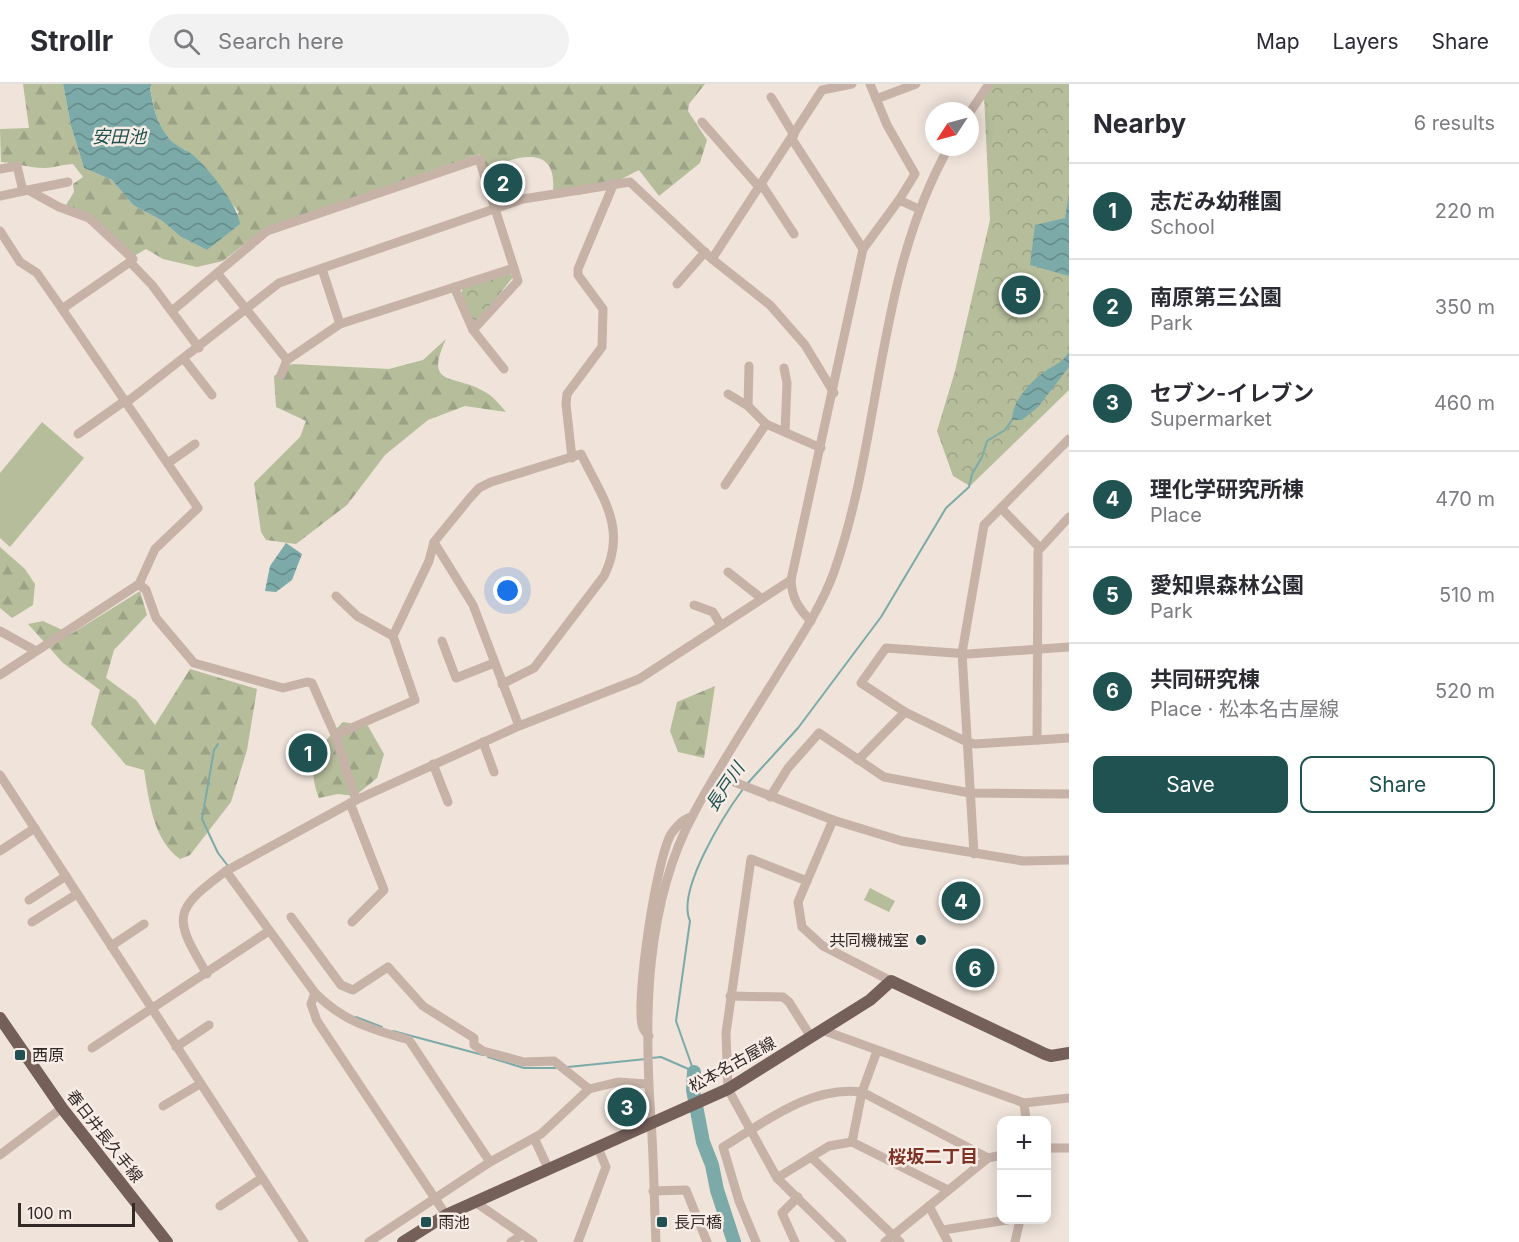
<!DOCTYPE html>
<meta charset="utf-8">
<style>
:root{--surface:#fff;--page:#f2f2f3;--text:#2b2b33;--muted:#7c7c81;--line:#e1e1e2;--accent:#1f5250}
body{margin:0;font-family:Inter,"Noto Sans JP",sans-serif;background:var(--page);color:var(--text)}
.controls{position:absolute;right:18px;bottom:18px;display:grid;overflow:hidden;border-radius:12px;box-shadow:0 3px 15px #0003}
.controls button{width:54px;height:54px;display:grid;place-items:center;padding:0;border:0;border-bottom:2px solid var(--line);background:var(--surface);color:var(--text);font:30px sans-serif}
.compass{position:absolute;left:925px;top:18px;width:54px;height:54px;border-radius:50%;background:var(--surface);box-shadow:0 3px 15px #0003;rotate:234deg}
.scale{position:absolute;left:18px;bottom:15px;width:117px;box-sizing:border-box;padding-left:6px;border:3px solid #332927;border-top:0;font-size:16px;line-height:21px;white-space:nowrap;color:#332927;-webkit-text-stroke:4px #f8ede6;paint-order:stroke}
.you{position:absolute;left:508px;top:507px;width:21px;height:21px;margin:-15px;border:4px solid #fff;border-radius:50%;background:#1a73e8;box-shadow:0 0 0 9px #1a73e833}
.badge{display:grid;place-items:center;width:39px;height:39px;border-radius:50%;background:var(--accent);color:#fff;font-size:20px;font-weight:700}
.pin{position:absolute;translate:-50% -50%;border:3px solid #fff;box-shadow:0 2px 6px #0006}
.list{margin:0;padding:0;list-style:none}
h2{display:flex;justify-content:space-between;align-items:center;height:78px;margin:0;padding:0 24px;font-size:26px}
h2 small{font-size:20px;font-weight:400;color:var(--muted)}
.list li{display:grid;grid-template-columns:39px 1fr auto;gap:18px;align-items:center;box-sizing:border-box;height:96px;padding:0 24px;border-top:2px solid var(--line)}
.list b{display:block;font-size:22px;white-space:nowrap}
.list p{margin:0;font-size:20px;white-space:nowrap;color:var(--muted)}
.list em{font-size:20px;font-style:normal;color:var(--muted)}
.actions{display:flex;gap:12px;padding:18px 24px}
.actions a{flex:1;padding:14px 0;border:2px solid var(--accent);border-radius:12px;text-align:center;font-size:21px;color:var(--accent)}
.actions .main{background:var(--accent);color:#fff}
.icon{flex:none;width:33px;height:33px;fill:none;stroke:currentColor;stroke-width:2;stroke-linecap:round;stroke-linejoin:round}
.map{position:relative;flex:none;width:1069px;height:1158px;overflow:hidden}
header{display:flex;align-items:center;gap:36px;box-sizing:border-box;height:84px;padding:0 30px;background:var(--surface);border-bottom:2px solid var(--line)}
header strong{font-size:28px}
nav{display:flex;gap:33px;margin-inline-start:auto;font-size:21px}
.search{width:420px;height:54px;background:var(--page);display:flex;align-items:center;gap:15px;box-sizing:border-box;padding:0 21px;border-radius:33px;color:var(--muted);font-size:22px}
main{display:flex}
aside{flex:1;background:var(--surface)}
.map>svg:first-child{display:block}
.forest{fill:url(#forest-firs)}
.park{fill:url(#park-crowns)}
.garden{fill:#b5bd9b}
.water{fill:url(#water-waves)}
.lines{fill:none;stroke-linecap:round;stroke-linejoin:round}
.stream{stroke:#7baaa8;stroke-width:2}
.river{stroke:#7baaa8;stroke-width:14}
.minor{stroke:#c6b2a7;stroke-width:9}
.major{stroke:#745f59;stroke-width:12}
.poi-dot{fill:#1f5250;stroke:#f8ede6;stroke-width:2}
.labels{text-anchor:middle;stroke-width:5;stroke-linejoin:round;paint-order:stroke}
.poi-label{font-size:16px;fill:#332927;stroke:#f8ede6;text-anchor:start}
.street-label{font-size:16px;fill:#332927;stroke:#f8ede6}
.water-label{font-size:18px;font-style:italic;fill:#1f5250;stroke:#f8ede6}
.neighbourhood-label{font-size:18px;font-weight:bold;fill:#7d3225;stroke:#f8ede6}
</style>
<header>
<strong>Strollr</strong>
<div class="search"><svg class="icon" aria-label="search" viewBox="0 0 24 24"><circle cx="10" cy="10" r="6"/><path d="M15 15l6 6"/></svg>Search here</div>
<nav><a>Map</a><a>Layers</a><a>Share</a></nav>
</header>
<main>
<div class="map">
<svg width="1069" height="1158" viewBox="0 0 1069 1158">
<defs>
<pattern id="forest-firs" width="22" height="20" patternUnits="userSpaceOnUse" patternTransform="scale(1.5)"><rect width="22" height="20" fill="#b5bd9b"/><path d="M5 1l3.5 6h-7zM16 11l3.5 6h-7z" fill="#9ca286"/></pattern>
<pattern id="park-crowns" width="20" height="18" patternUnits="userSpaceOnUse" patternTransform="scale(1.5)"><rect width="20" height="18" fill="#b5bd9b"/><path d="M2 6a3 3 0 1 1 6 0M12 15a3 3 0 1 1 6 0" fill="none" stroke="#9ca286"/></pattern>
<pattern id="water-waves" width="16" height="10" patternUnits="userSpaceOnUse" patternTransform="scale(1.5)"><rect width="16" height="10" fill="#7baaa8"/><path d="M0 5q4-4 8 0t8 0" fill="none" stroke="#658a89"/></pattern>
</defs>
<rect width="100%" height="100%" fill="#efe3da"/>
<g class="forest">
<path d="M23 0H63L71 42 84 84 112 96 133 121 161 136 181 153 207 166 220 155 239 128 186 66C159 56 155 29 150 4L152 0H705L689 20 688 27 707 56 700 79 659 112 639 86C614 98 580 122 553 105 557 58 512 73 486 86L480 70 265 144 223 177 197 183 163 175 146 165 134 172 69 125 66 121 74 108 73 100 83 93 73 80C63 80 54 84 44 84 29 84 16 79 1 78L0 45 29 44Z"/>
<path d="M446 255C423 305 455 289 485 308 493 312 500 321 506 328L465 322 428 336 385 371 347 421 296 460 266 456 261 448 254 399 300 353 306 337 276 323 274 292 292 280 389 285 423 276Z"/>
<polygon points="0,463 25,485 35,500 33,521 12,534 0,524"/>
<path d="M140 507 147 531 114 566 106 594 136 616 155 641 190 585 257 605 247 666 231 718 190 771 180 775C153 756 149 716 144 686L126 681 91 640 100 606 63 579 28 540 43 537 71 550Z"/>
<polygon points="715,602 704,674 678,668 670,647 677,618"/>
<path d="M343 638 368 642 384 670 377 694 355 712 338 710 319 714C305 677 318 664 343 638Z"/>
</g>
<g class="park">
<polygon points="993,0 1069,0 1069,306 970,402 953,392 937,347 955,287 990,136 984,11"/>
<polygon points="509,77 520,111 501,119 496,117 486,86"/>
<polygon points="509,188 513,193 475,242 461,209 463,204"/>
</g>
<g class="garden">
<polygon points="42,338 84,374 10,463 0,454 0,389"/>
<polygon points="870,804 895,817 889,828 864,816"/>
</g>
<g class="water">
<path d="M63 0H152L150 4C153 21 156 38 167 52 174 62 184 64 193 71 208 84 238 121 240 140L207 166 181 153 161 136 133 121 112 96 84 84 71 42Z"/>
<polygon points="1069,110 1069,192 1030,181 1035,141 1065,134"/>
<path d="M1069 267V283L1038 323 1022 336H1012C1011 319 1032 295 1047 286 1057 279 1063 279 1069 267Z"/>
<polygon points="286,459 302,470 292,496 276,508 265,507 270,482"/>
</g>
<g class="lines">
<g class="stream">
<polyline points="218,660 214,666 202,735 218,769 228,782"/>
<polyline points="747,700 798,644 881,533 946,424 969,403 972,390 982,373 987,357 1005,346 1012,336"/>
<polyline points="356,933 382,943"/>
<polyline points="393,947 483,971"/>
<polyline points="488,973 524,984 556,984"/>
<polyline points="651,974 661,973 693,987"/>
<polyline points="568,983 646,975"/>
<path d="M694 988 676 937 690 837C676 807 724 731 743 705"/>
</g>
<polyline class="river" points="694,988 693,1006 703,1058 712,1081 717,1106 734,1158"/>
<g class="minor">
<polyline points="870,0 887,41 915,90 899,116"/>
<polyline points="771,13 794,51"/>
<polyline points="876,15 916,0"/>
<polyline points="970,28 989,0"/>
<polyline points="702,38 760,104"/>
<polyline points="792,55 863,165"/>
<polyline points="0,85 17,82 23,107"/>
<polyline points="762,101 794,150"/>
<polyline points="28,106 68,98"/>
<polyline points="0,112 28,106 59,123 89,134 133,175 130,178 152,201 199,264"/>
<polyline points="0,147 20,178 37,189 58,219 198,424 155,465 139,500 0,591"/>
<polyline points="712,175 822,6 852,0"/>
<polyline points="322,185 340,240"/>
<polyline points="677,200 705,168"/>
<polyline points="454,203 473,246 504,285"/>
<polyline points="62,225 130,178"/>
<polyline points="172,227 267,147 479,75 514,184 340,240 287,276 218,190"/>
<polyline points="473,246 518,197 514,184"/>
<polyline points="184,275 212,311"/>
<polyline points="784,284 787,299 785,348"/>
<polyline points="281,291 287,276"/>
<polyline points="728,310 748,322 766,340 821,364"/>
<polyline points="127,318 279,199 523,115 630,98 712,175 770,221 805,261 834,309"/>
<polyline points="748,322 749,282"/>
<polyline points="78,350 126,316"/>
<polyline points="572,374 566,320 567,310 602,263 603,225 578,191 578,185 614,99"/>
<polyline points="168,379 195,360"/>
<polyline points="725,401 766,340"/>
<polyline points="1002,425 1039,463"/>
<polyline points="434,458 473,521 519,642"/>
<polyline points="728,488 761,514"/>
<polyline points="139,500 146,506 156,534 194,579 283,604 307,598 312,599 335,651 356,716"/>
<polyline points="336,512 357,532 393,552"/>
<polyline points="694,521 713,528 720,540"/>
<path d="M811 537C798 524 792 514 791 496L863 165 899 116 919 125"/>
<polyline points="0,547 36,567"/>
<polyline points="442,557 456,594 494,579"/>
<polyline points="1069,563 968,570 886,564 861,599 905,628 967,658 975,660 1069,654"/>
<path d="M335 651 415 616 393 552 429 477 434 458 469 415 479 404 491 398 581 370C602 413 628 444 604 492L534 584 502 600"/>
<polyline points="1037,656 1038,467 1069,433"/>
<polyline points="483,658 494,688"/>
<polyline points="858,676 905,628"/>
<polyline points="433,680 448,718"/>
<polyline points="0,691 304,1158"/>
<polyline points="716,691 833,736 902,757 1023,777 1069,776"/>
<polyline points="770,713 788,684 819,649 884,693 970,709 1069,710"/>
<polyline points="350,719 384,806 352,838"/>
<polyline points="833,736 798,818 802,843 823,862 891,897"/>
<polyline points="0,767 35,744"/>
<polyline points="974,770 962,569 984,441 1069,355"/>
<polyline points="807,797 751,775 726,949 728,1005 777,1094 842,1158"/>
<polyline points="29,816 66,792"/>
<polyline points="291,833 341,901 353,906 388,883 423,922 474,954 474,961 483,967 524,978 554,977 589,1005"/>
<polyline points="32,838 77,810"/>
<polyline points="111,862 144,840"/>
<path d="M207 890C173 833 172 827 226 787"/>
<polyline points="315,909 311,920 317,937 446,1131"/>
<polyline points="730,912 783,913 789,918 811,953"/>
<polyline points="822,946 1024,1019 1069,1014"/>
<path d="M649 952C646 949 643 946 642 941 636 911 656 777 671 750 676 743 683 734 692 733"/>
<polyline points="176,963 209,941"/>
<polyline points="92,964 269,847"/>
<polyline points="1024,1019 1026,1036"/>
<polyline points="163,1022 200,1000"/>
<polyline points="534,1054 549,1086"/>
<polyline points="852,1058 862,1008 877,967"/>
<polyline points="1046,1064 1069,1064"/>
<polyline points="0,1071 62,1024"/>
<polyline points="811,1073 900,1158"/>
<path d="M490 1078 409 956C371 945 344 938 315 909L226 787 356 716 519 642 639 595 791 496"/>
<polyline points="777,1094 829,1062 852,1058 948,1106"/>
<polyline points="653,1107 686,1106 707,1158"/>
<polyline points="475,1118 533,1158"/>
<polyline points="220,1122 262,1094"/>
<polyline points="929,1122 948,1158"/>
<polyline points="943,1146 1007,1136"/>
<polyline points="369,1158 490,1078 541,1050 589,1005 618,998 647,1000"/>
<polyline points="511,1158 522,1151"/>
<polyline points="578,1158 606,1083 598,1064"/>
<path d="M656 1158C654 1117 654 1077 651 1036 644 935 644 821 694 729 721 678 754 629 784 580 802 551 822 521 834 488 883 349 875 194 949 63"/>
<path d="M756 1158 739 1117 723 1063C765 1038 811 1001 862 1008L988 1074"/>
<polyline points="795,1158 782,1129 798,1113"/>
<polyline points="885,1158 988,1074 1002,1071"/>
<polyline points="1015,1158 1020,1136"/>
</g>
<g class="major">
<polyline points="0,934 62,1024 167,1158"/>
<polyline points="403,1158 446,1131 728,1005 870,916 891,897 1045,970 1051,972 1069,969"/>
</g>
</g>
<g class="poi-dot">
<circle cx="921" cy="856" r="6"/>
<rect x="14" y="965" width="12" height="12" rx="3"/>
<rect x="420" y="1132" width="12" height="12" rx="3"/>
<rect x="656" y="1132" width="12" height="12" rx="3"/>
</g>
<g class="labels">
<g class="poi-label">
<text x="909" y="862" text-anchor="end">共同機械室</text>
<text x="32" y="977">西原</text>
<text x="438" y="1144">雨池</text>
<text x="674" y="1144">長戸橋</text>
</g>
<g class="street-label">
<text transform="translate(732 980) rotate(-29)" y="6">松本名古屋線</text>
<text transform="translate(105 1052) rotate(52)" y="6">春日井長久手線</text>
</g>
<g class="water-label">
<text x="119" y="59">安田池</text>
<text transform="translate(725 703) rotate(-56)" y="6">長戸川</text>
</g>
<g class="neighbourhood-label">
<text x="933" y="1079">桜坂二丁目</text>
</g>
</g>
</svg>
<div class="controls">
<button>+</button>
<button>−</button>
</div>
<svg class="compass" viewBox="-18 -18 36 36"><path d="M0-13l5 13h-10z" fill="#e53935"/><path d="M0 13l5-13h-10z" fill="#7c7c81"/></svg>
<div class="scale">100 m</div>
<div class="you"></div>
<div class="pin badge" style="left:308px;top:669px">1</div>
<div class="pin badge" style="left:503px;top:99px">2</div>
<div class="pin badge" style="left:627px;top:1023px">3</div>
<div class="pin badge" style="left:961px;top:817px">4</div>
<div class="pin badge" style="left:1021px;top:211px">5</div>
<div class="pin badge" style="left:975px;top:884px">6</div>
</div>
<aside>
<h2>Nearby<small>6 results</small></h2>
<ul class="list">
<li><span class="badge">1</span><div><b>志だみ幼稚園</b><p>School</p></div><em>220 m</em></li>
<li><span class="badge">2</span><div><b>南原第三公園</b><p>Park</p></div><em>350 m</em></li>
<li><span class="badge">3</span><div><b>セブン-イレブン</b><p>Supermarket</p></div><em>460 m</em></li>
<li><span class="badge">4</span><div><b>理化学研究所棟</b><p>Place</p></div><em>470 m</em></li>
<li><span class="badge">5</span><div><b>愛知県森林公園</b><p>Park</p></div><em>510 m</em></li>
<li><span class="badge">6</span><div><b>共同研究棟</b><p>Place · 松本名古屋線</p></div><em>520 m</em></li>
</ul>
<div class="actions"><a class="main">Save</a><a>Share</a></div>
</aside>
</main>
